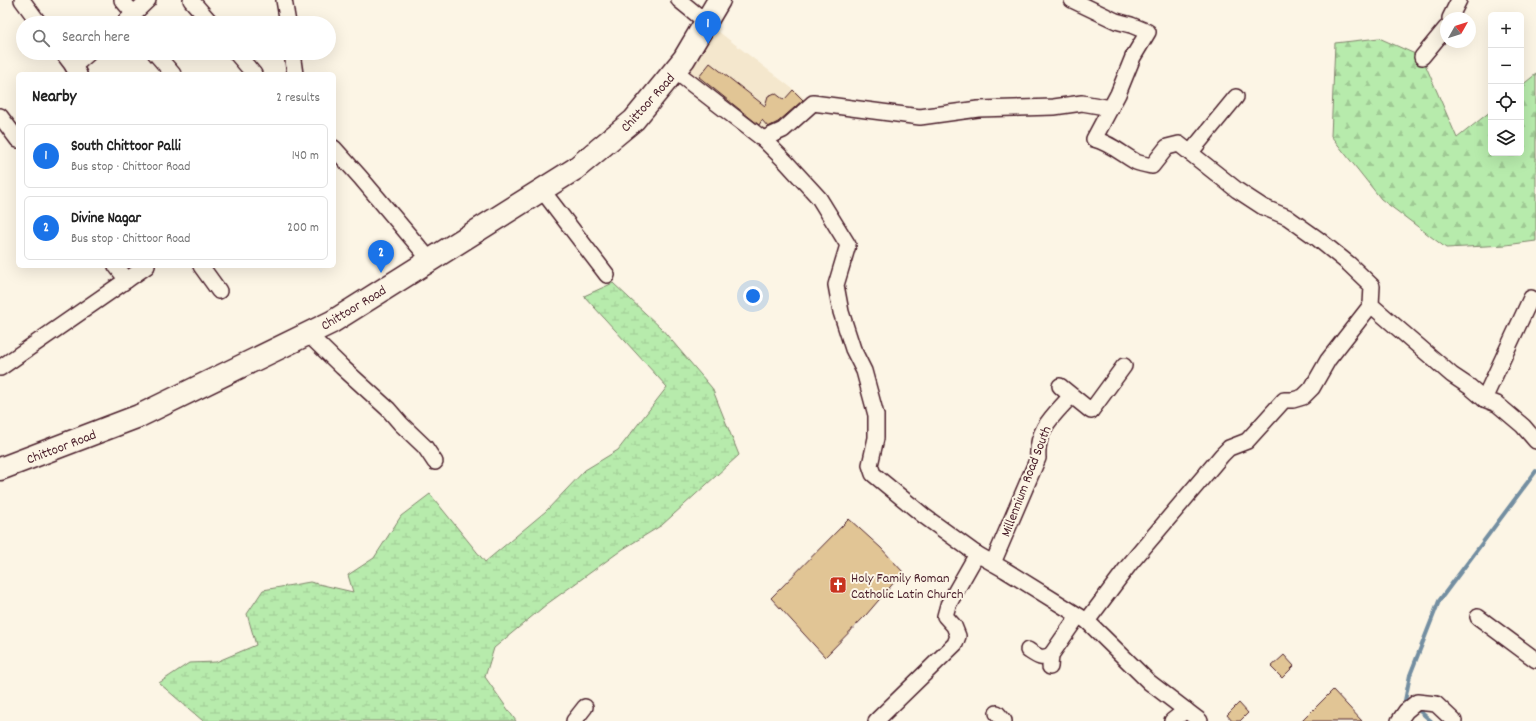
<!DOCTYPE html>
<meta charset="utf-8">
<style>
:root{--surface:#fff;--page:#f2f2f2;--text:#222;--muted:#767676;--line:#e0e0e0;--accent:#1a73e8}
body{margin:0;font-family:Dekko,sans-serif;background:var(--page);color:var(--text)}
.controls{position:absolute;right:12px;top:12px;display:grid;overflow:hidden;border-radius:6px;box-shadow:0 4px 16px #0002}
.controls button{width:36px;height:36px;display:grid;place-items:center;padding:0;border:0;border-bottom:1px solid var(--line);background:var(--surface);color:var(--text);font:20px sans-serif}
.compass{position:absolute;left:1440px;top:12px;width:36px;height:36px;border-radius:50%;background:var(--surface);box-shadow:0 4px 16px #0002;rotate:51deg}
.you{position:absolute;left:753px;top:296px;width:14px;height:14px;margin:-10px;border:3px solid #fff;border-radius:50%;background:#1a73e8;box-shadow:0 0 0 6px #1a73e833}
.badge{display:grid;place-items:center;width:26px;height:26px;border-radius:50%;background:var(--accent);color:#fff;font-size:13px;font-weight:700}
.pin{position:absolute;translate:-50% -33px;filter:drop-shadow(0 1px 2px #0008)}
.pin::after{content:'';position:absolute;top:21px;width:14px;height:12px;background:inherit;clip-path:polygon(0 0,100% 0,50% 100%)}
.list{margin:0;padding:0;list-style:none}
h2{display:flex;justify-content:space-between;align-items:center;height:52px;margin:0;padding:0 16px;font-size:17px}
h2 small{font-size:13px;font-weight:400;color:var(--muted)}
.list li{display:grid;grid-template-columns:26px 1fr auto;gap:12px;align-items:center;box-sizing:border-box;height:64px;margin:0 8px 8px;padding:0 8px;border:1px solid var(--line);border-radius:6px}
.list b{display:block;font-size:15px;white-space:nowrap}
.list p{margin:0;font-size:13px;white-space:nowrap;color:var(--muted)}
.list em{font-size:13px;font-style:normal;color:var(--muted)}
.icon{flex:none;width:22px;height:22px;fill:none;stroke:currentColor;stroke-width:2;stroke-linecap:round;stroke-linejoin:round}
.map{position:relative;flex:none;width:1536px;height:721px;overflow:hidden}
.search{position:absolute;background:var(--surface);box-shadow:0 4px 16px #0002;left:16px;top:16px;width:320px;height:44px;display:flex;align-items:center;gap:10px;box-sizing:border-box;padding:0 14px;border-radius:22px;color:var(--muted);font-size:15px}
.panel{position:absolute;background:var(--surface);box-shadow:0 4px 16px #0002;left:16px;top:72px;width:320px;height:196px;border-radius:6px}
.map>svg:first-child{display:block}
.built{fill:#f4e7cd}
.forest{fill:url(#forest-firs);stroke:#80856c}
.wetland{fill:url(#wetland-marsh);stroke:#80856c}
.lines{fill:none;stroke-linecap:round;stroke-linejoin:round}
.stream{stroke:#738ea1;stroke-width:4}
.building{fill:#e1c595;stroke:#4a1f2b}
.street-casing{stroke:#4a1f2b;stroke-width:18}
.secondary-casing{stroke:#4a1f2b;stroke-width:25}
.street{stroke:#fcf5e5;stroke-width:15}
.secondary{stroke:#fcf5e5;stroke-width:22}
.labels{text-anchor:middle;stroke-width:4;stroke-linejoin:round;paint-order:stroke}
.street-label{font-size:14px;fill:#4a1f2b;stroke:#fcf5e5}
.poi-label{font-size:14px;fill:#4a1f2b;stroke:#fcf5e5;text-anchor:start}
</style>
<div class="map">
<svg width="1536" height="721" viewBox="0 0 1536 721">
<defs>
<pattern id="forest-firs" width="22" height="20" patternUnits="userSpaceOnUse"><rect width="22" height="20" fill="#b7ebac"/><path d="M5 1l3.5 6h-7zM16 11l3.5 6h-7z" fill="#9fc994"/></pattern>
<pattern id="wetland-marsh" width="20" height="14" patternUnits="userSpaceOnUse"><rect width="20" height="14" fill="#b7ebac"/><path d="M1 5h8M5 5V1M11 12h8M15 12V8" fill="none" stroke="#9fc994"/></pattern>
</defs>
<rect width="100%" height="100%" fill="#fcf5e5"/>
<filter id="ink" filterUnits="userSpaceOnUse"><feTurbulence type="fractalNoise" baseFrequency=".025" numOctaves="2"/><feDisplacementMap in="SourceGraphic" scale="8" xChannelSelector="R" yChannelSelector="G"/><feConvolveMatrix kernelMatrix="1 2 1 2 8 2 1 2 1" color-interpolation-filters="sRGB"/></filter>
<g filter="url(#ink)">
<polygon class="built" points="710,25 798,93 808,102 764,135 684,73"/>
<polygon class="forest" points="1379,38 1422,57 1457,138 1491,111 1491,153 1521,153 1521,86 1536,74 1536,241 1506,245 1446,248 1381,199 1331,136 1335,43"/>
<polygon class="wetland" points="613,283 661,328 712,388 739,455 662,525 623,549 547,604 494,648 485,677 516,721 203,721 159,683 189,663 216,662 256,645 247,614 263,590 310,582 353,592 348,575 374,558 401,516 430,494 485,562 546,511 585,470 618,450 667,387 584,296"/>
<g class="lines">
<g class="stream">
<polyline points="1404,706 1410,675 1439,601 1536,471"/>
<polyline points="1415,707 1431,721"/>
</g>
</g>
<g class="building">
<polygon points="710,63 765,106 768,96 775,93 784,100 793,90 803,100 778,122 768,127 762,120 759,125 699,77"/>
<polygon points="849,519 881,548 903,572 866,615 825,657 771,598"/>
<polygon points="1284,655 1294,666 1282,678 1271,667"/>
<polygon points="1333,690 1362,721 1302,721"/>
<polygon points="1239,703 1248,713 1240,721 1232,721 1227,715"/>
</g>
<g class="lines">
<g class="street-casing">
<g id="street">
<polyline points="22,0 39,23"/>
<polyline points="122,0 133,13"/>
<polyline points="191,0 211,23"/>
<polyline points="284,0 288,23"/>
<polyline points="679,0 706,22"/>
<path d="M1072 0 1116 21 1131 25 1148 32 1133 57 1118 94 1094 139C1110 143 1122 154 1136 162 1141 164 1147 165 1152 166L1167 147 1179 144 1237 190 1263 207 1287 217 1318 239 1349 264 1372 286 1371 305 1452 375 1470 387 1484 399 1497 404 1523 426 1536 441"/>
<polyline points="1450,18 1459,0"/>
<polyline points="124,23 148,0"/>
<polyline points="63,53 79,74"/>
<polyline points="155,53 173,74"/>
<polyline points="236,53 254,74"/>
<polyline points="292,53 295,74"/>
<polyline points="1422,57 1446,28"/>
<polyline points="73,67 89,53"/>
<polyline points="675,71 763,139 786,162 819,198 848,245 836,285 841,312 853,349 864,371 876,415 876,438 870,465 873,474 924,516 975,553 1005,570 1087,621 1149,682 1200,721"/>
<polyline points="0,116 18,140"/>
<polyline points="763,139 783,130 813,103 920,117 978,109 1054,107 1082,103 1111,108"/>
<polyline points="334,148 360,177 430,260"/>
<polyline points="1190,153 1236,97"/>
<polyline points="542,190 607,275"/>
<polyline points="116,266 127,280"/>
<polyline points="201,266 219,291"/>
<polyline points="308,334 342,367 388,409 401,424 425,447 435,462"/>
<polyline points="0,368 147,266"/>
<polyline points="1484,399 1531,298"/>
<path d="M993 563 1038 458C1036 429 1053 416 1071 396L1060 386 1091 411 1124 366"/>
<polyline points="1478,617 1536,660"/>
<polyline points="1087,621 1129,565 1222,455 1229,448 1247,441 1284,400 1293,400 1303,397 1312,388 1328,360 1371,305"/>
<path d="M1028 650C1037 656 1041 660 1051 655"/>
<polyline points="1050,667 1051,655 1078,616"/>
<polyline points="997,713 1004,721"/>
<polyline points="574,721 585,707"/>
<polyline points="876,721 955,644 958,636 954,626 945,616 948,605 977,554"/>
<polyline points="1172,721 1186,710"/>
<polyline points="1399,721 1406,711 1417,702 1436,704 1454,721"/>
</g>
</g>
<g class="secondary-casing">
<polyline id="secondary" points="0,469 139,416 332,322 575,169 634,120 684,59 719,0"/>
</g>
<use href="#street" class="street"/>
<use href="#secondary" class="secondary"/>
</g>
</g>
<defs>
<g id="church-square" transform="scale(0.9)"><rect x="-9" y="-9" width="18" height="18" rx="4" fill="#c8321e" stroke="#fcf5e5"/><path d="M-1.2-6h2.4v3.5h3.3v2.4h-3.3V6h-2.4V-.1h-3.3v-2.4h3.3Z" fill="#fff"/></g>
</defs>
<g fill-rule="evenodd">
<use href="#church-square" x="838" y="585"/>
</g>
<g class="labels">
<g class="street-label">
<text transform="translate(647 102) rotate(-48)" y="5">Chittoor Road</text>
<text transform="translate(353 307) rotate(-31)" y="5">Chittoor Road</text>
<text transform="translate(61 446) rotate(-21)" y="5">Chittoor Road</text>
<text transform="translate(1025 481) rotate(-69)" y="5">Millennium Road South</text>
</g>
<g class="poi-label">
<text x="851" y="582">Holy Family Roman<tspan x="851" dy="16">Catholic Latin Church</tspan></text>
</g>
</g>
</svg>
<div class="controls">
<button>+</button>
<button>−</button>
<button><svg class="icon" aria-label="locate" viewBox="0 0 24 24"><circle cx="12" cy="12" r="6"/><path d="M12 2v4M12 18v4M2 12h4M18 12h4"/></svg></button>
<button><svg class="icon" aria-label="layers" viewBox="0 0 24 24"><path d="M12 4l9 5-9 5-9-5zM3 14l9 5 9-5"/></svg></button>
</div>
<svg class="compass" viewBox="-18 -18 36 36"><path d="M0-13l5 13h-10z" fill="#e53935"/><path d="M0 13l5-13h-10z" fill="#767676"/></svg>
<div class="you"></div>
<div class="pin badge" style="left:708px;top:44px">1</div>
<div class="pin badge" style="left:381px;top:273px">2</div>
<div class="search"><svg class="icon" aria-label="search" viewBox="0 0 24 24"><circle cx="10" cy="10" r="6"/><path d="M15 15l6 6"/></svg>Search here</div>
<section class="panel">
<h2>Nearby<small>2 results</small></h2>
<ul class="list">
<li><span class="badge">1</span><div><b>South Chittoor Palli</b><p>Bus stop · Chittoor Road</p></div><em>140 m</em></li>
<li><span class="badge">2</span><div><b>Divine Nagar</b><p>Bus stop · Chittoor Road</p></div><em>200 m</em></li>
</ul>
</section>
</div>
